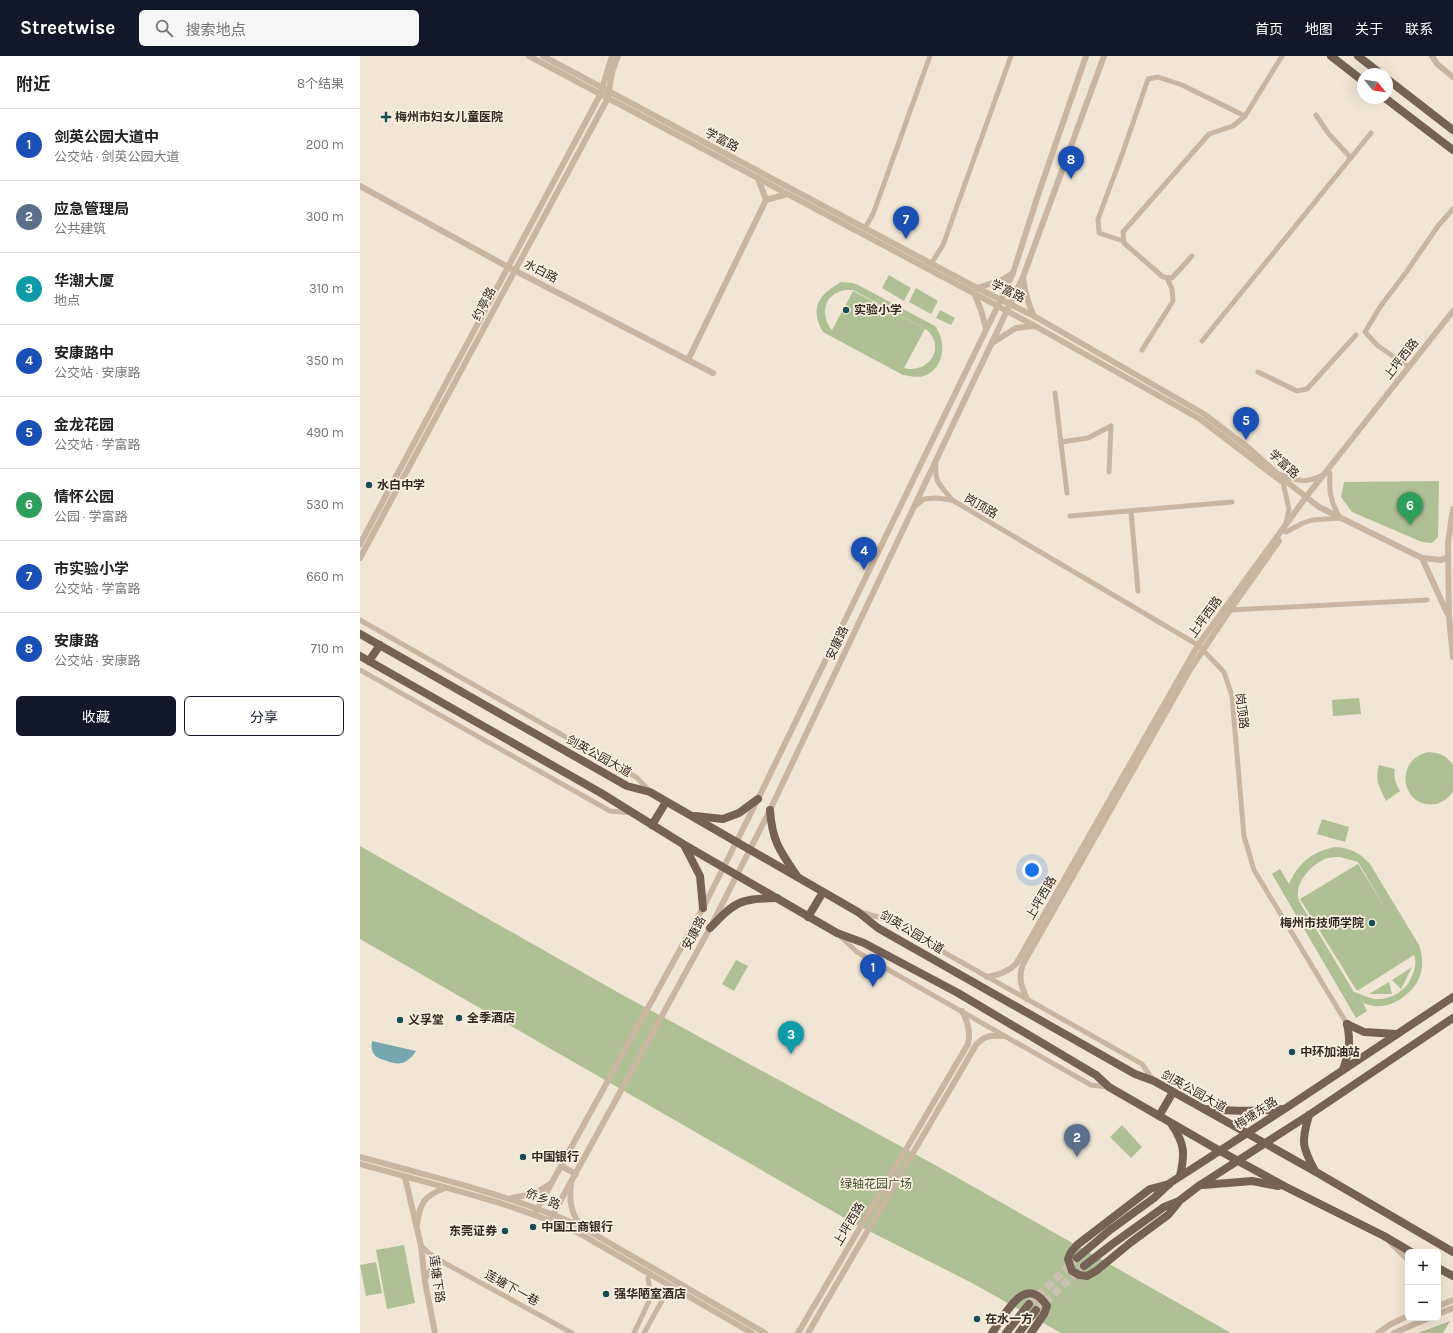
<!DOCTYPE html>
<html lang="zh">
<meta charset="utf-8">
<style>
:root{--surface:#fff;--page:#f6f6f6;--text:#222;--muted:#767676;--line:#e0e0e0;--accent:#111827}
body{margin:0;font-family:Karla,"Noto Sans SC",sans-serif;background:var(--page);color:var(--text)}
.controls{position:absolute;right:12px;bottom:12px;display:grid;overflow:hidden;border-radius:6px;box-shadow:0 4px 16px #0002}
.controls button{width:36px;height:36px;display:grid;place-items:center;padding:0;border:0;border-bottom:1px solid var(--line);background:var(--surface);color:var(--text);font:20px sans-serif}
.compass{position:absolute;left:997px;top:12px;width:36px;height:36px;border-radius:50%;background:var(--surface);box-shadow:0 4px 16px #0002;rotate:120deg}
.you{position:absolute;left:672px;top:814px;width:14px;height:14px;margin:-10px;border:3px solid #fff;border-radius:50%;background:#1a73e8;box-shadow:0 0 0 6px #1a73e833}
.badge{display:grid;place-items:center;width:26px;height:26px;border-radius:50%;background:var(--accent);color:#fff;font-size:13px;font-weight:700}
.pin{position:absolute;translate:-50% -33px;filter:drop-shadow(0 1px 2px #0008)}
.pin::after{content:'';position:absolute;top:21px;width:14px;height:12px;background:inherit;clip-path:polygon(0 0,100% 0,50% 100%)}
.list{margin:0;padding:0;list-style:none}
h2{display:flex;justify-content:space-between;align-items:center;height:52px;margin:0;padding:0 16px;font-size:17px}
h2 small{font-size:13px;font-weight:400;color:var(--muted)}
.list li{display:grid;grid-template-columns:26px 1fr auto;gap:12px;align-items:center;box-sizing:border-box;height:72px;padding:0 16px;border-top:1px solid var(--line)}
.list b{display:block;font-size:15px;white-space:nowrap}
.list p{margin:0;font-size:13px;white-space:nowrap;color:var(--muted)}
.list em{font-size:13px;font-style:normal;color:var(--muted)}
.actions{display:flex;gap:8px;padding:12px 16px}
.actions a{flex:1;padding:9px 0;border:1px solid var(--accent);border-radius:6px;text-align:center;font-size:14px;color:var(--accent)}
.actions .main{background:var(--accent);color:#fff}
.icon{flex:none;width:22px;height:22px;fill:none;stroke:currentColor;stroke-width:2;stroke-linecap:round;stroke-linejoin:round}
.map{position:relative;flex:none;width:1093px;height:1277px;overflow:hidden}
header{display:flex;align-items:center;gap:24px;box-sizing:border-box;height:56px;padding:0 20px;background:var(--accent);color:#fff}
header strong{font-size:19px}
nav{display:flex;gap:22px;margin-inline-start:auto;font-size:14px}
.search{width:280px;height:36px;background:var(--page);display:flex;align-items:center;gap:10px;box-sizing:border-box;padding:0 14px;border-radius:6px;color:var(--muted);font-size:15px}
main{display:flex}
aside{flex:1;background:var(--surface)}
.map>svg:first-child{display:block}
.green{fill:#afc095;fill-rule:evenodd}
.water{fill:#74a8ae}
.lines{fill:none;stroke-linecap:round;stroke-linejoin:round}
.primary-tunnel{stroke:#cbc0b2;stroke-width:8;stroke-dasharray:8 4;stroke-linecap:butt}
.minor{stroke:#c9b6a1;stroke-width:5}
.tertiary{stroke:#c9b6a1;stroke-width:6}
.primary{stroke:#756255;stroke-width:8}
.poi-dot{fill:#194d54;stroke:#f9efe1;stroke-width:1.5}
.labels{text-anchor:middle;stroke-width:3.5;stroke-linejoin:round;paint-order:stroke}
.poi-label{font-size:12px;font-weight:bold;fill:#332a24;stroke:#f9efe1;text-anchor:start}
.street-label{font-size:12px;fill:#332a24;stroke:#f9efe1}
.park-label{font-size:12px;fill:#3f5128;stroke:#f9efe1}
</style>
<header>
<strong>Streetwise</strong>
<div class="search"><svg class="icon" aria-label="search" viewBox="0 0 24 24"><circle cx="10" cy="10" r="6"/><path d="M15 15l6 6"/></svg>搜索地点</div>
<nav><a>首页</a><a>地图</a><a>关于</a><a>联系</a></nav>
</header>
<main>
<aside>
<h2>附近<small>8个结果</small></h2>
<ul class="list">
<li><span class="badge" style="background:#1a4fb4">1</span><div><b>剑英公园大道中</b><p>公交站 · 剑英公园大道</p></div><em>200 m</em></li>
<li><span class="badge" style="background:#5c6f8a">2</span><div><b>应急管理局</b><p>公共建筑</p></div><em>300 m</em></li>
<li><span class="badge" style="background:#0f9aa8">3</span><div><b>华潮大厦</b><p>地点</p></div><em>310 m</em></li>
<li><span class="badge" style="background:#1a4fb4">4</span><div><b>安康路中</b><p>公交站 · 安康路</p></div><em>350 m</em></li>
<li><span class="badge" style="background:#1a4fb4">5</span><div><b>金龙花园</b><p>公交站 · 学富路</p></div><em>490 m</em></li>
<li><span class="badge" style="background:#2e9e5b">6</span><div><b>情怀公园</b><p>公园 · 学富路</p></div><em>530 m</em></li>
<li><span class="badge" style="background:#1a4fb4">7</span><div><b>市实验小学</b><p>公交站 · 学富路</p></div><em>660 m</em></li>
<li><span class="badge" style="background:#1a4fb4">8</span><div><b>安康路</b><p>公交站 · 安康路</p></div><em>710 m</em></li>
</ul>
<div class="actions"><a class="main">收藏</a><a>分享</a></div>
</aside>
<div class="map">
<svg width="1093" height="1277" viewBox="0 0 1093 1277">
<rect width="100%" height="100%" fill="#f1e6d5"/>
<g class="green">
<polygon points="529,219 551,232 544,245 522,232"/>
<path d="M481 226 493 227 498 229 575 270C587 286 585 312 564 320 557 322 550 320 543 319L463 276C449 251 459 239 481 226ZM485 234H493L567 274C586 292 569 318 544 312L565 273 493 235 472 274C464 265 462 249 471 241 475 237 480 235 485 234Z"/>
<polygon points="556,232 578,245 571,258 549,246"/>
<polygon points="580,254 595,262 591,269 576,262"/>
<polygon points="1079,425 1078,481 1072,487 1062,486 992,456 981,441 984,426"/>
<polygon points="999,642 1001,658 973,660 972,644"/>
<path d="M1069 696C1080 697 1087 700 1093 709V735C1089 742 1083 746 1076 748 1042 754 1032 703 1069 696Z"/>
<path d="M1019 709 1035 713C1033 721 1036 728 1040 735L1026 745C1019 730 1015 725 1019 709Z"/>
<polygon points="962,763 989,771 985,786 957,778"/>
<polygon points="0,790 259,937 575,1109 871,1277 701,1277 612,1227 495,1168 0,883"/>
<path d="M976 791C991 792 1000 797 1010 808L1059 889C1067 912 1060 931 1039 944 1033 947 1027 950 1021 950 1015 951 1009 949 1003 947L1007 955 996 962 912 818 920 813 929 828C939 806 953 795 976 791ZM980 801 998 806 1026 853 998 808 940 843 997 935 1054 899C1057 907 1055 913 1052 920 1046 935 1031 944 1015 943 1008 942 1001 938 994 936L939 845C933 827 952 807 968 802 972 801 976 801 980 801Z"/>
<polygon points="376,904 388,910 374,935 362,928"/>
<polygon points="1052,911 1041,933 1032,924"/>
<polygon points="1029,926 1032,938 1009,938"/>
<polygon points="762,1069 782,1091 771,1102 750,1081"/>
<polygon points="44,1189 55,1247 27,1253 16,1194"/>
<polygon points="16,1206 22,1237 6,1240 0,1209"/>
<polygon points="1090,1265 1083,1277 1058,1277"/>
</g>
<path class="water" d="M12 985 56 995C52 1001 48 1005 42 1007 38 1008 33 1007 30 1006 17 1002 10 1000 12 985Z"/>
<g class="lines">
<g class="primary-tunnel">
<polyline points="669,1248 714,1205"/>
<polyline points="676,1254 724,1210"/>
</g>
<g class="minor">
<polyline points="956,59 968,77 991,102"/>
<polyline points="505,172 513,158 570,0"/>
<polyline points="763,185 739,177 738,163 763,96 788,23 798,21 822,29 885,60"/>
<polyline points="832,200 812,222 803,221 764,187 763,176 849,78 873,70 885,60 922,0"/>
<polyline points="571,208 583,189 651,0"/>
<polyline points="842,285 1011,77"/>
<polyline points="782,294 813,245 812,233 807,222"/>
<polyline points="1049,311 1018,290 1005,276 1020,251 1047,215 1078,170 1093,153"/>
<polyline points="898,316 937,335 947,333 996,279"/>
<polyline points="695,337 707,437"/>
<polyline points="701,386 728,382 751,370"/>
<path d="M576 407C574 428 581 429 592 444L838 589 864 616 872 640 884 780 894 814 987 968"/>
<polyline points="749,416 751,370"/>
<path d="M970 417C969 435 970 444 979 460"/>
<path d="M918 418C938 424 942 429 963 419"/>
<polyline points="922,422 929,453 926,467"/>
<polyline points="554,451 564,443 576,442 592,444"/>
<polyline points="771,455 778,535"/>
<polyline points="710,460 872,446"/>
<polyline points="926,476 943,467 952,464 981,462"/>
<polyline points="870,554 1067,544"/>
<polyline points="0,564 276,721 290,735"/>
<polyline points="0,614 250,755 272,757"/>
<polyline points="501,856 525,863 782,1008 793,1024"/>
<polyline points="481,881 497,896 731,1029 747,1031"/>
<polyline points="61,1190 69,1197 81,1205 212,1277"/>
<path d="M65 1225C69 1214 71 1211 81 1205"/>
<polyline points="274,1277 291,1241 288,1222"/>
<polyline points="284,1277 304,1241"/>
</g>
<g class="tertiary">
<polyline points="169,0 675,270 840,363 921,425"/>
<polyline points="183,0 617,232 674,260 844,358 891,394 922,422 959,451 1062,502 1081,504 1088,501"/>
<polyline points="1072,0 1077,8 1093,21"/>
<polyline points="0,130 148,211 353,317"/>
<polyline points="406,144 427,138"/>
<path d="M663 222C665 236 668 248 674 260"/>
<polyline points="617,232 642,224 653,217"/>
<polyline points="614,237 621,254 626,273"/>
<polyline points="632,287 656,272 674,270"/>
<polyline points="328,304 406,144 398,122"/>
<polyline points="1093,453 1088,487 1089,561 1093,601"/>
<polyline points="0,488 240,39 252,0"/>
<polyline points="0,502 248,42 252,16 258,0"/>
<polyline points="1062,502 1087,557"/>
<path d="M627 921C638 919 648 916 656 908L838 589 946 441 1093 255"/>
<path d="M667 943C661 930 658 921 663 908L831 612 870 554 919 485"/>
<path d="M0 1101C74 1121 150 1139 220 1170L405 1277"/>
<path d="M0 1108C73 1129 148 1145 217 1176L392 1277"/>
<polyline points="201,1110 216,1118"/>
<polyline points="45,1121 61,1190 65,1226 75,1277"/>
<path d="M211 1128C209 1146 211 1155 220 1170"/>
<polyline points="152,1142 174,1138 190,1128"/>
<polyline points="174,1159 343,852 398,743 644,237 653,217 679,136 726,0"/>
<polyline points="190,1164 350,872 410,754 663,221 744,0"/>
<path d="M57 1168C60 1147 64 1140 85 1132"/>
<polyline points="1031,1187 1048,1204"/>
<polyline points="1078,1250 1093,1244"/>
<polyline points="1078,1258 1093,1252"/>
<path d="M438 1277 608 988C611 976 608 966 602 955"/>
<path d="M448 1277 616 989C625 979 631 979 644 980"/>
<polyline points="1018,1277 1031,1268 1048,1260"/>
<polyline points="1034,1277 1069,1262"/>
</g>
<g class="primary">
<polyline points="971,0 1003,25"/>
<polyline points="998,0 1021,18"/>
<polyline points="1027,23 1093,74"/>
<polyline points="1025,42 1093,94"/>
<polyline points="0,578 267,730 290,736 498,856 518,872 775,1018 794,1025 956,1116 1093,1196"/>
<polyline points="0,600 241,737 323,788 477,877 504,887 598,937 736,1019 749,1031 860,1095 926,1131 1024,1180 1051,1196"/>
<polyline points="9,605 20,589"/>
<path d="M410 754C412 785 420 795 437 820"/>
<polyline points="335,760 363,763 379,757 398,743"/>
<polyline points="292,769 306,746"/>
<polyline points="324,789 340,820 343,852"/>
<polyline points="448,861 463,836"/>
<path d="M350 872C376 845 379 843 417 842"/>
<polyline points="987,968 1004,976 1037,978"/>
<path d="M983 1014C989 996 991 986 987 968"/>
<path d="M845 1053C871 1055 896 1056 923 1053"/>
<path d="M949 1059C941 1086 942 1091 955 1115"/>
<polyline points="799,1060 813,1036"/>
<path d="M812 1069C825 1088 825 1098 820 1120"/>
<polyline points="809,1128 790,1133 717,1189 711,1196 708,1203 712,1215 719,1219 727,1220 736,1215 770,1187 808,1159 818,1147"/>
<polyline points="843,1129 892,1125 918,1130"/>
<polyline points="717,1202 750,1174 794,1142 810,1127 926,1052 1093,941"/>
<polyline points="724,1210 751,1189 804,1151 819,1145 840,1129 949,1059 1093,962"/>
<polyline points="1078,1212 1093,1220"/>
<path d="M632 1277C645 1259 665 1216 687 1250L684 1258 671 1277"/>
<polyline points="646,1277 669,1248"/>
<polyline points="659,1277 676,1254"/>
</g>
</g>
<g class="poi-dot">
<path d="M24 55h4v4h4v4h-4v4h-4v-4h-4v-4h4z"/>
<circle cx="486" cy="254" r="4"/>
<circle cx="9" cy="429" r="4"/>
<circle cx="1012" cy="867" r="4"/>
<circle cx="99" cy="962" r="4"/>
<circle cx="40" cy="964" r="4"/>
<circle cx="932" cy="996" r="4"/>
<circle cx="163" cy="1101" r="4"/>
<circle cx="173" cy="1171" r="4"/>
<circle cx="145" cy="1175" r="4"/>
<circle cx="246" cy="1238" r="4"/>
<circle cx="617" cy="1263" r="4"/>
</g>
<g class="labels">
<g class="poi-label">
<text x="35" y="65">梅州市妇女儿童医院</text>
<text x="494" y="258">实验小学</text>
<text x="17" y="433">水白中学</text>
<text x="1004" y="871" text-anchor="end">梅州市技师学院</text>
<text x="107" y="966">全季酒店</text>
<text x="48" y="968">义孚堂</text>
<text x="940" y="1000">中环加油站</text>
<text x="171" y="1105">中国银行</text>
<text x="181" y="1175">中国工商银行</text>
<text x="137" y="1179" text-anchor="end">东莞证券</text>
<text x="254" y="1242">强华陋室酒店</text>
<text x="625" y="1267">在水一方</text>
</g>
<g class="street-label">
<text transform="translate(362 84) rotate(28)" y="4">学富路</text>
<text transform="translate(181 215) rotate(27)" y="4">水白路</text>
<text transform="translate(648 235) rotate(26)" y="4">学富路</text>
<text transform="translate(124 248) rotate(-62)" y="4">约亭路</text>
<text transform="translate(1041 303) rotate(-52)" y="4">上坪西路</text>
<text transform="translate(924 408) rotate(42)" y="4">学富路</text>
<text transform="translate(621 450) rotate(30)" y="4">岗顶路</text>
<text transform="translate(845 561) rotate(-54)" y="4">上坪西路</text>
<text transform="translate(477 587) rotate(-65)" y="4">安康路</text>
<text transform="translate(882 655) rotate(83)" y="4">岗顶路</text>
<text transform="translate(239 700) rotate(29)" y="4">剑英公园大道</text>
<text transform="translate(681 842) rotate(-60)" y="4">上坪西路</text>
<text transform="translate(552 876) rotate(31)" y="4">剑英公园大道</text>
<text transform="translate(334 877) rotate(-62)" y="4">安康路</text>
<text transform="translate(834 1035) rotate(29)" y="4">剑英公园大道</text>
<text transform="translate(896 1057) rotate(-33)" y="4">梅塘东路</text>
<text transform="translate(183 1143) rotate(21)" y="4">侨乡路</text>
<text transform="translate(489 1168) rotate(-59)" y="4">上坪西路</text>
<text transform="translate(77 1223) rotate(82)" y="4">莲塘下路</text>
<text transform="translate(152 1232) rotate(29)" y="4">莲塘下一巷</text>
</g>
<g class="park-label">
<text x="516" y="1132">绿轴花园广场</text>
</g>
</g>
</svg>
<div class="controls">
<button>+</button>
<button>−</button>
</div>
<svg class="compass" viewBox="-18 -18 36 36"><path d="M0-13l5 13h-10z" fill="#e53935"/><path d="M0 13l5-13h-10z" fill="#767676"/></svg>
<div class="you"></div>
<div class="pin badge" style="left:513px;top:931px;background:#1a4fb4">1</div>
<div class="pin badge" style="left:717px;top:1101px;background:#5c6f8a">2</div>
<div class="pin badge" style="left:431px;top:998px;background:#0f9aa8">3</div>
<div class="pin badge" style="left:504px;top:514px;background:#1a4fb4">4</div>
<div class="pin badge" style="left:886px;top:384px;background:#1a4fb4">5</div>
<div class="pin badge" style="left:1050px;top:469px;background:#2e9e5b">6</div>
<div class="pin badge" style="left:546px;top:183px;background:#1a4fb4">7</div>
<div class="pin badge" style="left:711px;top:123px;background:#1a4fb4">8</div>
</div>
</main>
